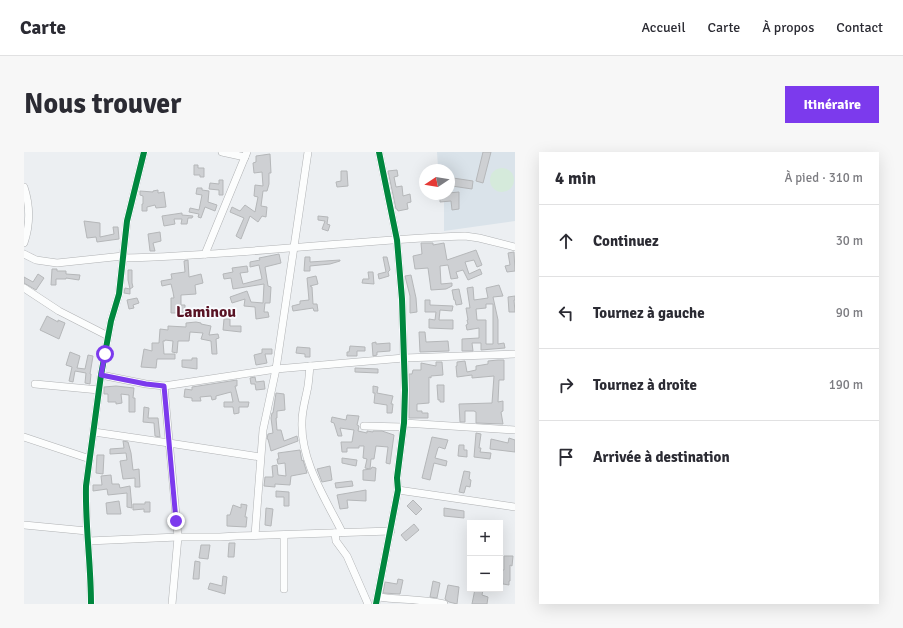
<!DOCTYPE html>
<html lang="fr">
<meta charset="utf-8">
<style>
:root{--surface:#fff;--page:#f7f7f7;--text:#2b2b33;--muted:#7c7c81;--line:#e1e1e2;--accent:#7c3aed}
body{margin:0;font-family:Signika,sans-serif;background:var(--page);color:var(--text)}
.controls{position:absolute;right:12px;bottom:12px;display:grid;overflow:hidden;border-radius:0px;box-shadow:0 4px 16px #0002}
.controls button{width:36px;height:36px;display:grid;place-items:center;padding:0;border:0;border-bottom:1px solid var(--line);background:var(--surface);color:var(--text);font:20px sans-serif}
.compass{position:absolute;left:395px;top:12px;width:36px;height:36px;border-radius:50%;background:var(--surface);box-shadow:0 4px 16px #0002;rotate:258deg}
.stop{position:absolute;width:12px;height:12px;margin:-9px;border:3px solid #7c3aed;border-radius:50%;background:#fff}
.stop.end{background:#7c3aed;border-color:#fff;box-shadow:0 1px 4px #0008}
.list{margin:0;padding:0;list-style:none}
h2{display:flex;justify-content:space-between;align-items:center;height:52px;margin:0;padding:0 16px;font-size:17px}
h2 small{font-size:13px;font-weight:400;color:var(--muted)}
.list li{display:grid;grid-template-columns:26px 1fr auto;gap:12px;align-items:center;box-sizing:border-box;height:72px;padding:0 16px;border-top:1px solid var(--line)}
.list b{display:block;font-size:15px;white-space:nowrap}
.list em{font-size:13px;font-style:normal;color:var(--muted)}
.icon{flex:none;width:22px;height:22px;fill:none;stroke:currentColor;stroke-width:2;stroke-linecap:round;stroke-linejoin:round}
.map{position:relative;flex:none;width:491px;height:452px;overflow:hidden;border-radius:0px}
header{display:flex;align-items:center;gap:24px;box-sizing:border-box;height:56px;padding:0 20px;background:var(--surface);border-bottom:1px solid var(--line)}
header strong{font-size:19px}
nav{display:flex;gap:22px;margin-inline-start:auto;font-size:14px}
.intro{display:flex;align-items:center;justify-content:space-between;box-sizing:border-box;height:96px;padding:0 24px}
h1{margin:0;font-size:28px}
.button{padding:10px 18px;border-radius:0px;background:var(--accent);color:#fff;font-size:14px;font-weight:700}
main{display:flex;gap:24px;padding:0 24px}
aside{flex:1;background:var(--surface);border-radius:0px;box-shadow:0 4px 16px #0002}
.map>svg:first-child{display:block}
.built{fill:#dae3ea}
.green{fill:#d5eadb}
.building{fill:#ced0d3;stroke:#b5b7b9;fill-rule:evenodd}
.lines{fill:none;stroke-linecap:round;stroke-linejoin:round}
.minor-casing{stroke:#b0b2b4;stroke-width:8}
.minor{stroke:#fcfdfd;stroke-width:7}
.cycleway-casing{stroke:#fafcff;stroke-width:8}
.cycleway{stroke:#00873e;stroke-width:6}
.route{stroke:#7c3aed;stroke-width:5}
.labels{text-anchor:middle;stroke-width:3.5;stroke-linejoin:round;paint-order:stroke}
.district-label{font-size:16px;font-weight:bold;fill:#581324;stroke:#fafcff}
</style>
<header>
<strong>Carte</strong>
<nav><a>Accueil</a><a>Carte</a><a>À propos</a><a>Contact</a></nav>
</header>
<div class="intro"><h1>Nous trouver</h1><a class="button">Itinéraire</a></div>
<main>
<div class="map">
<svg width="491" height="452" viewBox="0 0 491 452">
<rect width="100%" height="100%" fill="#eceff2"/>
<polygon class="built" points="413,0 491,0 491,69 420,79 420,42 425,42 425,18 419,18 419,15 414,15"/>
<circle class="green" cx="478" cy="28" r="12"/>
<g class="building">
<polygon points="459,0 467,0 459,31 452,29"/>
<polygon points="246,2 247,21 245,21 245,32 243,39 239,39 237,54 243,55 242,65 238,64 234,70 226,64 217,87 212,84 220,66 206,60 208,55 216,59 221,53 231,60 234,45 230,44 231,33 239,34 238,20 230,21 229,11 232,10 232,4"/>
<polygon points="170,13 174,13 174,16 180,16 180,25 176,25 176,23 170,23"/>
<polygon points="373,18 374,24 370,25 372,35 378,34 379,44 386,42 387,50 383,51 384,57 374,59 373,57 372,57 364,19"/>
<polygon points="317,19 323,19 324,34 313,35 312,30 317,29"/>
<polygon points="429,26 449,29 448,37 428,34"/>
<polygon points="195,28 199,28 199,43 195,43 195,38 185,37 186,31 195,32"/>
<polygon points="173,36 178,36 178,38 185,39 184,50 193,53 191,59 181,55 177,66 174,65 175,62 165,60 166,56 175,58 178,43 172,42"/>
<polygon points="134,38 134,41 140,40 142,55 132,56 131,53 123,55 123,59 118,59 118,52 119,52 119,44 116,43 116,39 129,40 129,39"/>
<polygon points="435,40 435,57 428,58 427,49 416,50 416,47 414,47 414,42"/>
<polygon points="158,61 158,63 169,64 168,66 164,66 163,72 157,72 158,67 150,67 151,72 140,74 138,64"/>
<polygon points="294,64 304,65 303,72 306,73 304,79 298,77 301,69 294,68"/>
<polygon points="60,69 76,71 76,85 90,82 89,75 94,75 95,87 73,90 72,85 63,86"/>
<polygon points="136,80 137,89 129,91 131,99 126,99 124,82"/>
<polygon points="397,91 409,91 409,93 420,91 423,108 452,98 458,113 453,115 450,108 441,110 445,122 456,117 458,122 444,128 439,118 432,120 434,126 427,127 424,113 416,114 417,132 428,131 428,134 422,137 407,138 404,116 391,117 389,104 398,102"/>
<polygon points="490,100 491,119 483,120 481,114 486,113 484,101"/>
<polygon points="255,102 257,111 241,115 244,134 247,135 246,151 241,151 240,160 244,160 245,165 232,167 231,155 220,154 221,147 208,151 206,145 223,139 227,150 239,151 240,132 209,137 207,126 200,127 199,122 209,120 208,116 223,114 224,120 216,121 219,132 238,127 235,113 226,115 226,110 236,108 235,106"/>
<polygon points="281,105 286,105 286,110 316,108 316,109 306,112 286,114 286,119 280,119"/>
<polygon points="359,105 363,105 366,118 364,120 365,124 355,127 354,122 362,120"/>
<polygon points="164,108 165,125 177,122 179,131 171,133 172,142 157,143 157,153 161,153 161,161 147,161 147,146 150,146 149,140 147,132 138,134 137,129 148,127 147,122 161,120 160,109"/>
<polygon points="28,117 33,117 33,119 42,119 42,122 56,123 55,128 42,126 42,127 32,127 32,133 27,133"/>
<polygon points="104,118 108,118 108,131 109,135 106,137 106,142 100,141 101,136 106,137 104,128"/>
<polygon points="344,120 349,120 350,132 338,131 339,127 345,127"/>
<polygon points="14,122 20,126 12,138 0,131 0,125 9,130"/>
<polygon points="387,123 392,146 393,160 386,161 386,144 381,124"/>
<polygon points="292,124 294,132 286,134 288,135 289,152 293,152 294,159 290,159 289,156 269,159 268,154 276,152 276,149 285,148 283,126"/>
<path d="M475 133 479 144 469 145 474 168V192L480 191 481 196 457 198V191H448L449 199H438V187L455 186V176L443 178 442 173 444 172 443 168H444L442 156H446L443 136 449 135 450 148 464 146 462 136ZM462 152H469V192H462V168H453L452 157 462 156Z"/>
<polygon points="435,137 438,152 432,153 431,148 430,148 428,138"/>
<polygon points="491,144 491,148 490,148 491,160 485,160 484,145"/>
<polygon points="113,146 115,151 109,153 110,156 105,157 103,148"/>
<polygon points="401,148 406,148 406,153 429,154 428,159 416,158 415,168 429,168 429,177 405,176 405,167 411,168 412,160 401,160"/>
<polygon points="23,164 34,170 34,168 41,171 35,187 16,178"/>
<polygon points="200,167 206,167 206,174 217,174 217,180 199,178"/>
<polygon points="172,170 177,171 177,172 187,174 185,183 194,182 195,186 192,187 193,202 188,202 187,189 177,187 179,181 166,180 165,189 154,189 153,201 148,200 149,189 141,188 141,189 139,189 140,202 151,202 151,207 133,207 132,216 117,215 120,197 128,199 128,191 135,191 136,177 144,178 144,174 162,175 162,171"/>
<polygon points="395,180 401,180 402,190 424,189 425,199 396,200"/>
<polygon points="352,190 352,192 366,191 366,199 353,200 353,203 349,204 348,191"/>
<polygon points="326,194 341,195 341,199 333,199 333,204 323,204 323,200 325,200"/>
<polygon points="273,195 286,196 286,205 281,205 281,202 272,201"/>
<polygon points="238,197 248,197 248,202 241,202 243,211 232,213 230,203 238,201"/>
<polygon points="46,200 56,204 53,216 61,217 64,203 69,204 66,222 67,222 66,232 61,231 62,221 51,219 49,230 45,229 48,215 42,213"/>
<polygon points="168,206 173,206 173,217 158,215 158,208 168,208"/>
<polygon points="474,208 480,208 480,228 475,228 474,250 479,249 479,259 477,260 479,272 452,271 452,260 450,259 441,259 441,270 436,270 435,252 468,251 470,224 448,226 448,223 433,225 432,214 433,214 433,210 441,209 443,220 452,218 452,214 464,212 464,209"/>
<polygon points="412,210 418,210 419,223 407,224 407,226 405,225 405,251 393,252 393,259 398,259 398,261 404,261 404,266 385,266 385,222 388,222 389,218 397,218 397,211 412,214"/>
<polygon points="331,216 354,217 354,221 331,220"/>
<polygon points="231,225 232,230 240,229 241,237 232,238 231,232 227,232 226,226"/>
<polygon points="213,228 213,234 211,234 215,250 225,250 224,255 215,255 215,261 210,262 209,255 200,255 200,250 209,250 207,240 192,244 192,247 188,248 187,244 176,245 177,249 168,249 168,246 160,245 161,237 168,238 168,235"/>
<polygon points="413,233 420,233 420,250 416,250 416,248 414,248"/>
<polygon points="92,234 110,236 109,246 111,246 111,260 105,260 105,243 97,242 98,251 92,252 92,250 84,250 84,242 80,242 80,235"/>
<polygon points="349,234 354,235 353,241 369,244 367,252 369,252 368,261 363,261 363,253 350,251 351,241 349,241"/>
<polygon points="252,241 260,242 261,258 253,259 253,266 252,266 253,278 257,278 260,289 273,284 274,289 247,299 244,287 243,287 244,282 249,281 247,266 248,261 249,261"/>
<polygon points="120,255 125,256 124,266 134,266 136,285 131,284 130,271 119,270"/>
<polygon points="323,263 335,264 333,273 335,274 334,279 343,281 343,279 349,280 349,279 358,279 370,283 366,312 362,311 364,295 352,294 350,307 347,307 346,317 341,316 343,307 339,306 340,294 335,294 335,296 323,296 323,300 318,300 317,290 328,290 330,278 316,276 318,284 314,284 310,271 307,270 308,265 322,268"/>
<polygon points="452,281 457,282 455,296 457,296 456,300 467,301 466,307 450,305"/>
<polygon points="408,285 424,288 421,297 415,295 414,296 411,306 423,309 422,314 410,311 406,328 398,326"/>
<polygon points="485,286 491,288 491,300 466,297 467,287 484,291"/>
<polygon points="99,289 104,290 107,301 109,318 115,317 116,335 111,335 111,326 99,327 96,309 103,308 102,301 86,302 86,297 100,296"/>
<polygon points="435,293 440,293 440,298 443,298 443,305 434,304"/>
<polygon points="276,298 278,309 279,308 283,321 267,324 266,333 251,332 251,335 240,334 241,325 249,325 248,314 253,313 254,323 262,324 261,311 254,312 253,307 255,307 254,301"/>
<polygon points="73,303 80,303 79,322 72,321"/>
<polygon points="318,306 333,308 332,314 318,311"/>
<polygon points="306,314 308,328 298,330 293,317"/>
<polygon points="348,315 352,316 351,329 339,328 339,318 347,317"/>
<polygon points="440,319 446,320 445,327 447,328 446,335 442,334 440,341 435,340"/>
<polygon points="87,323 88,332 95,332 96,336 106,334 108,356 103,355 103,341 84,343 83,337 69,339 69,333 78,333 77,324"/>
<polygon points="328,329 329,334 312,336 311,331"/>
<polygon points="342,338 342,349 323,348 324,356 316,357 313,343"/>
<polygon points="252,339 265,340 265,354 260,354 260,345 252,345"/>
<polygon points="389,348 398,357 392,363 383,354"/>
<polygon points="95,349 97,362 83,362 82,351"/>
<polygon points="121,350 126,350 126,360 120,360 120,357 109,358 109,352 121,352"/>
<polygon points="217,352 223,353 221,365 223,365 222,375 203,374 203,363 206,363 209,353 217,356"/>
<polygon points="242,356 249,357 247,374 241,373"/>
<polygon points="420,356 440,359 440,366 420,364"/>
<polygon points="390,372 395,378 382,389 377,383"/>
<polygon points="205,391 211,391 210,405 204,405"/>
<polygon points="177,393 186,393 184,407 175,406"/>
<polygon points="480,404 489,404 488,414 486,413 486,429 485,429 485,433 479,432 478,418 480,418"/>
<polygon points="171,409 176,410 175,427 169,427"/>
<polygon points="199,424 203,425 201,442 184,437 186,431 198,434"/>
<polygon points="374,427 379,428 376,442 359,441 361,430 373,432"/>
<polygon points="409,429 416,431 413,446 406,445"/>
<polygon points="424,433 435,435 433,452 425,450 421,447"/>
<polygon points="451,437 459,438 458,443 464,445 463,452 448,452"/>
</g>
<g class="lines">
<g class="minor-casing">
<g id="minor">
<polyline points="198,0 221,5"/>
<path d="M0 35C6 53 6 73 0 91"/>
<polyline points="0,102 12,108 33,111 99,104"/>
<polyline points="181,102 223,0"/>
<path d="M98 106C213 104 327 88 441 84L455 86 491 95"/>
<polyline points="0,136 35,159 84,184"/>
<path d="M286 214C285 222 285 231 283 239 281 249 278 259 278 269 276 308 301 346 318 380"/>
<polyline points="77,223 122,232 140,234 252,217 380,206 491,202"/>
<polyline points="11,232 75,238"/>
<polyline points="140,234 154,385 148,452"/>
<polyline points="380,271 491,278"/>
<polyline points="340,274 379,275"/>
<polyline points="70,280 145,291 236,305"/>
<polyline points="0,285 66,307"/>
<polyline points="374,338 491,355"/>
<polyline points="0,373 63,379"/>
<polyline points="311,381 312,389 323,404 344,452"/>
<polyline points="231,383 239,278 252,217 284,0"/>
<polyline points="64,389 154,385 196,385 213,384 367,379"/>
<polyline points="260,437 260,383"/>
<path d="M354 445C376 448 398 447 420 452"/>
<path d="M67 452C67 412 61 373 62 334L77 223 87 169 95 142 103 69 120 0"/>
<polyline points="352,452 374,338 373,326 380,271 381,238 378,147 373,88 355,0"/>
</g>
</g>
<use href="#minor" class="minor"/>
<g class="cycleway-casing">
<g id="cycleway">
<path d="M67 452C67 412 61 373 62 334L77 223 87 169 95 142 103 69 120 0"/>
<polyline points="352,452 374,338 373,326 380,271 381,238 378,147 373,88 355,0"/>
</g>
</g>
<use href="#cycleway" class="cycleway"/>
</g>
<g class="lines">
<polyline class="route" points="81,202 77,223 122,232 140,234 152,369"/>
</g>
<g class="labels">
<g class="district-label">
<text x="182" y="165">Laminou</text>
</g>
</g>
</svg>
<div class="controls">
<button>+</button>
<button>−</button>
</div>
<svg class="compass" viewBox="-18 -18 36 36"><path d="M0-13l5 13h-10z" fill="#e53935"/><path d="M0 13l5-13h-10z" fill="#7c7c81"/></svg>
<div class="stop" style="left:81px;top:202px"></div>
<div class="stop end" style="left:152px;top:369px"></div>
</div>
<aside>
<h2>4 min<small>À pied · 310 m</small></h2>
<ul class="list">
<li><svg class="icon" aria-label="ahead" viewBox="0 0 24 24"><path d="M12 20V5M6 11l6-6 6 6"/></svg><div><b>Continuez</b></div><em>30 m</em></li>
<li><svg class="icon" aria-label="left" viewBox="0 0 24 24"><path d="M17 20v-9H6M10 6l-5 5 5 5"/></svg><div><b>Tournez à gauche</b></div><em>90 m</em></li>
<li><svg class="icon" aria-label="right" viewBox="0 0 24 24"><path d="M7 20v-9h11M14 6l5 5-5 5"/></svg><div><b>Tournez à droite</b></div><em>190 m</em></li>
<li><svg class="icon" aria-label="arrive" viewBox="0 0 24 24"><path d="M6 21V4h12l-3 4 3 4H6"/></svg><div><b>Arrivée à destination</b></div></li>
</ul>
</aside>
</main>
